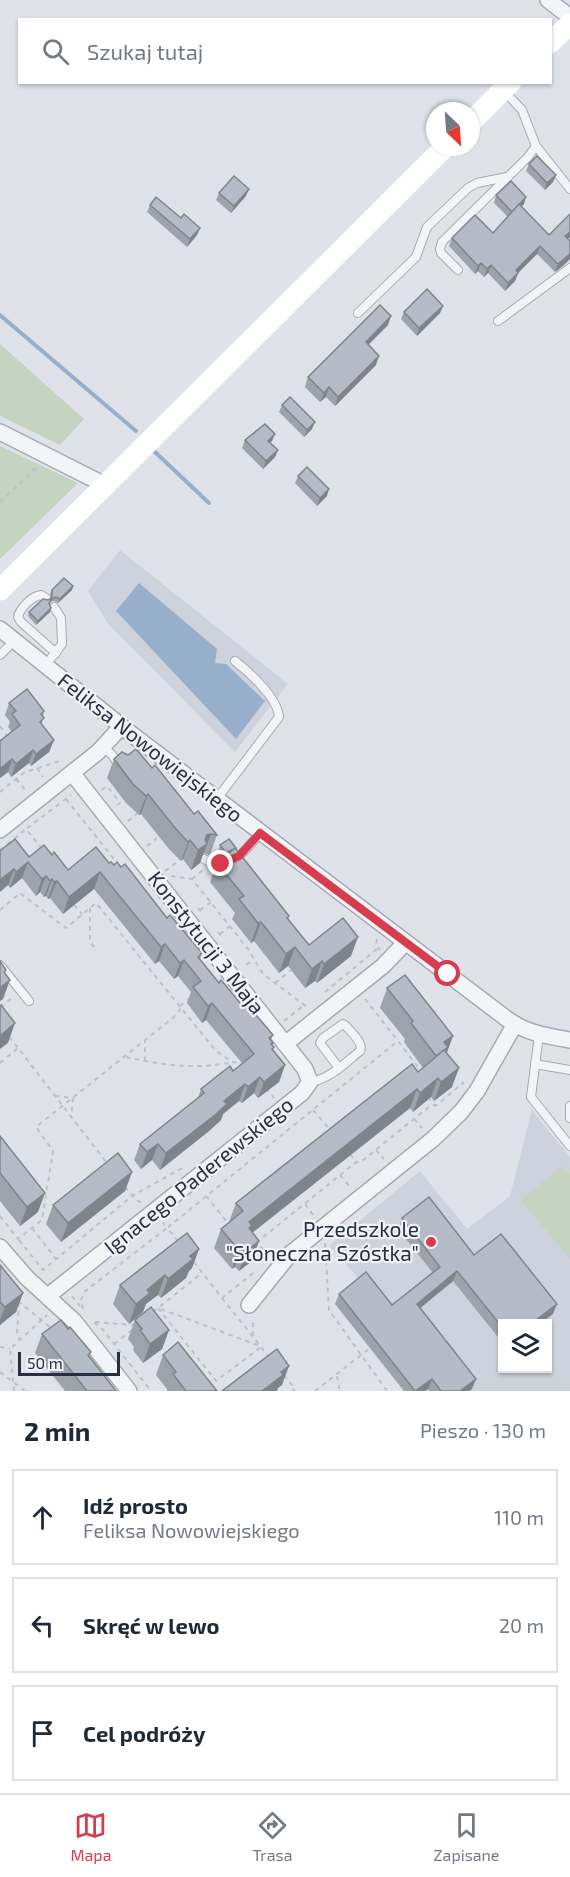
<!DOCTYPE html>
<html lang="pl">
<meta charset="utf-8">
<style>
:root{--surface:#fff;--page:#f2f2f3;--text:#1f2937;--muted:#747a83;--line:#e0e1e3;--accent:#d73b4e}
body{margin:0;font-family:"Exo 2",sans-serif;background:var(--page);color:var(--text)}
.controls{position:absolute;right:18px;bottom:18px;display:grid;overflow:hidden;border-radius:0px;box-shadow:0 2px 4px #0004}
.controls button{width:54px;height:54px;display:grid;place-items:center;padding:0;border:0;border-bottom:2px solid var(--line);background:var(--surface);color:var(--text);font:30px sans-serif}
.compass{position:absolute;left:426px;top:102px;width:54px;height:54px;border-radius:50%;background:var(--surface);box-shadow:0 2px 4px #0004;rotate:155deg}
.scale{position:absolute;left:18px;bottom:15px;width:102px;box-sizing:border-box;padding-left:6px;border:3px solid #273042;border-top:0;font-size:16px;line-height:21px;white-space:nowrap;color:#273042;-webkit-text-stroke:4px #eff2f7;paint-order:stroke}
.stop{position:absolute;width:18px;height:18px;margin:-14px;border:4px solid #d73b4e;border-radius:50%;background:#fff}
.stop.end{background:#d73b4e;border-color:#fff;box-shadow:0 2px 6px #0008}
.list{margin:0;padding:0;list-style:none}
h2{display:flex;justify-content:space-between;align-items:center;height:78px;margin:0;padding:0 24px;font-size:26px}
h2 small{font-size:20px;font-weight:400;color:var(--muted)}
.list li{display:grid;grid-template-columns:39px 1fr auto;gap:18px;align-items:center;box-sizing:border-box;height:96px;margin:0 12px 12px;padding:0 12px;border:2px solid var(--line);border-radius:0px}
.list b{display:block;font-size:22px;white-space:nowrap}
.list p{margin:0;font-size:20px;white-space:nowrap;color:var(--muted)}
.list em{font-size:20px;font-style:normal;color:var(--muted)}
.icon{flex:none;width:33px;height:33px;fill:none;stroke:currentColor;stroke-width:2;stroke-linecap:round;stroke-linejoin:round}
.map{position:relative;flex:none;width:570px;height:1391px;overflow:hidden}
.search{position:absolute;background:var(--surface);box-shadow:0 2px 4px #0004;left:18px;right:18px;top:18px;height:66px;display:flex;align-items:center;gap:15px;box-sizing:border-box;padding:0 21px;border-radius:0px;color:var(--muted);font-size:22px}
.sheet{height:402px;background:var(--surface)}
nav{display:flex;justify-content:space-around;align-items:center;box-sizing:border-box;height:84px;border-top:2px solid var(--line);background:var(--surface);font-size:16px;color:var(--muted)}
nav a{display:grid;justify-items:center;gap:3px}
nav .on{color:var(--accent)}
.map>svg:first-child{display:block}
.built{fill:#cdd2dc;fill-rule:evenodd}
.green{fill:#c4d4c0}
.water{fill:#98afcc}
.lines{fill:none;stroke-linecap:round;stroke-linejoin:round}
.stream{stroke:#98afcc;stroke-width:4}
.service-casing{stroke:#a4aab4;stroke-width:10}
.minor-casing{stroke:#a4aab4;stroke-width:18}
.path{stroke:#bdc1c8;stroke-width:2;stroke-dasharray:4.5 4.5;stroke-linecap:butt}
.service{stroke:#f2f4f7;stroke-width:8}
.minor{stroke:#f2f4f7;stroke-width:15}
.secondary{stroke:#fff;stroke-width:21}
.wall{fill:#9da2ab}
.shaded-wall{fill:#7f848b}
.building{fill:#b6bcc7;stroke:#7f848b;stroke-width:1.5}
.route{stroke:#d73b4e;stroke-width:8}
.poi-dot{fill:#d73b4e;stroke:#eff2f7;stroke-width:2}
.labels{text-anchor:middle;stroke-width:4.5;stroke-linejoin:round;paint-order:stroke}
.street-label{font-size:21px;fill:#273042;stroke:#eff2f7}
.poi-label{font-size:21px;fill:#273042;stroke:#eff2f7;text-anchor:end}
</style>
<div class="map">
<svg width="570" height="1391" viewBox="0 0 570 1391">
<rect width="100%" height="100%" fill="#dfe3e9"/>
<g class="built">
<polygon points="120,550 288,684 235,752 108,624 88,591"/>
<path d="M532 1110 570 1157V1391H404L335 1304 362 1282 329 1246 420 1171 467 1229 510 1196ZM502 1324H548V1368H502Z"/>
</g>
<g class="green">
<polygon points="0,344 84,419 60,445 0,416"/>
<polygon points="0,446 78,483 0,559"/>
<polygon points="562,1166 570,1175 570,1259 521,1200"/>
</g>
<polygon class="water" points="139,583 217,649 215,663 226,664 265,701 236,739 116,611"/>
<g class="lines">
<g class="stream">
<polyline points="0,315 136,431"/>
<polyline points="154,451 209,503"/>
</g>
<g class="service-casing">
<g id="service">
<polyline points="504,91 522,110 536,146 570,189"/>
<polyline points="458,270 441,253 440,249 442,242 528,157 536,146"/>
<polyline points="358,313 416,257 427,227 468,188 477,183 507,177"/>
<polyline points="498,321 570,268"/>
<path d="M46 598 41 595C32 596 20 608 18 617L21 622 56 653"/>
<polyline points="0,655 14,641"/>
<polyline points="45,666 62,644 61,618 54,607"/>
<polyline points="104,747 113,756 119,766"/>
<path d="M216 800 279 717C278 698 249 672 235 661"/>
<path d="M204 859C229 874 246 850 260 833"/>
<polyline points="0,965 29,1001"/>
<polyline points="539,1035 531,1097 570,1146"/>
<polyline points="535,1064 570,1070"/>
<path d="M310 1082C330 1079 345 1063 360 1051 364 1043 351 1032 346 1026L343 1024 323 1038 320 1043 339 1068"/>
<polyline points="570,1106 570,1118"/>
</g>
</g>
<g class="minor-casing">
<g id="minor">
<polyline points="548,0 570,17"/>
<polyline points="0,432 105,485"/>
<path d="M0 629 130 733 507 1019C526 1033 546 1036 570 1040"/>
<polyline points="0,830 98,752 121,727"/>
<polyline points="285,1044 383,966 405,943"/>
<polyline points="0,1247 27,1278 74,1321 129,1391"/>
<polyline points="48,1296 302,1093 310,1082 305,1069 72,773"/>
<polyline points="249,1305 290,1254 433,1139 461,1112 477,1091 515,1024"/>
</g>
</g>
<g class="path">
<polyline points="0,502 37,467"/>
<polyline points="0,726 7,736"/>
<polyline points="37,768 43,777"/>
<polyline points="16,779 26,791"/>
<polyline points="102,790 107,786 120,803 117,805"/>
<polyline points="0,792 25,772 63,760"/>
<polyline points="66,799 118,864"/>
<polyline points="128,821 137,814"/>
<polyline points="147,846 157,838"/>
<polyline points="42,849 26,829 71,795"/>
<polyline points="0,850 26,829"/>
<polyline points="165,871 180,860"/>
<polyline points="171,876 192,879 248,949 263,974 307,1007"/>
<polyline points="192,879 204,869"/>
<polyline points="74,905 82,914"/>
<polyline points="90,908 90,942 95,948"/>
<polyline points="198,908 203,913"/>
<polyline points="0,910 20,893 66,928 96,903 216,1051 233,1062 237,1063 241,1067"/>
<polyline points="200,910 211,902"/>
<polyline points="218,932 222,937"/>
<polyline points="220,934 230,926"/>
<polyline points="377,939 376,945 380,950"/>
<polyline points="246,965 253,960"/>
<polyline points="275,983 291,970"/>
<polyline points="325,992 378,948"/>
<polyline points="365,999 398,1041"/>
<polyline points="180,1006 190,998"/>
<polyline points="0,1007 12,998"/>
<polyline points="284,1021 303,1006"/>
<polyline points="9,1037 18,1048"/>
<path d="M126 1057C161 1065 196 1070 233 1062"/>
<polyline points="145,1061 145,1041"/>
<polyline points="0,1063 18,1048 107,1163"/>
<polyline points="266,1088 274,1098"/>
<polyline points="55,1096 73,1098 71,1117"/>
<polyline points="428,1097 434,1105"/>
<polyline points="313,1110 331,1131"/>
<polyline points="414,1119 422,1128"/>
<polyline points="376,1150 384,1159"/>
<polyline points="350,1154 357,1163"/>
<polyline points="340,1175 350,1187"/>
<polyline points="125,1187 136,1200 142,1203"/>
<polyline points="206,1196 229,1224"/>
<polyline points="305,1204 314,1216"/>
<polyline points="0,1216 18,1239 42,1220 53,1151 36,1127 174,1017 181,1008"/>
<polyline points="32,1228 56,1259"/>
<polyline points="19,1240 43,1270 132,1196 184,1167"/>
<polyline points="178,1241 167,1228 398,1041 421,1071"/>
<polyline points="325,1243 329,1310 387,1391"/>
<polyline points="269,1257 257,1242 355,1163 362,1161 430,1106 437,1105 464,1082"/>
<polyline points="194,1262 222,1298 257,1270"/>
<polyline points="72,1296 80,1306"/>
<polyline points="222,1298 269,1357"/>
<polyline points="18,1301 51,1328"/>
<polyline points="19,1302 17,1335 20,1340"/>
<polyline points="158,1308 216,1381 261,1347"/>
<polyline points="83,1309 81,1300 84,1292 167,1228 163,1223"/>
<polyline points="161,1309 260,1346"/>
<polyline points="153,1312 202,1273"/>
<polyline points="95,1322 134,1325"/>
<polyline points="94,1323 100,1326 151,1391"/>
<polyline points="253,1336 253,1318"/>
<polyline points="114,1344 133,1329"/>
<polyline points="0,1347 10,1349"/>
<polyline points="0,1372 25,1391"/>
<polyline points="284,1375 295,1389 292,1391"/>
<polyline points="337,1376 340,1391"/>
<polyline points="14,1391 10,1349 47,1315"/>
<polyline points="315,1391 370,1348"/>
</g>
<use href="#service" class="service"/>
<use href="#minor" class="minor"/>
<g class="secondary">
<polyline points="550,43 570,24"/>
<polyline points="471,122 511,82"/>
<polyline points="0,590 445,147"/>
</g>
</g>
<g class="wall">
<polygon points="529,164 553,182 545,190 526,171"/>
<polygon points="219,193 246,196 231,213 216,200"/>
<polygon points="496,195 524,204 521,207 549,235 570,214 570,237 568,239 564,265 555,272 537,254 518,273 515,281 505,291 488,273 484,277 478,271 475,274 449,246 452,238 493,233 508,217 494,203"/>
<polygon points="150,205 200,228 197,235 187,247 147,212"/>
<polygon points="443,306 440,313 417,336 401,319 404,312"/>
<polygon points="388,325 368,345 376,365 335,406 326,397 320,402 305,387 308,377"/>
<polygon points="282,405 312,429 304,437 279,412"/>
<polygon points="245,440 272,441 270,443 278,450 275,457 263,469 242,448"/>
<polygon points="298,476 327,496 317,506 295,483"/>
<polygon points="73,586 72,590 58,603 54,601 50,602 50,604 51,608 50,612 36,625 28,616 29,612 51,599 50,594 52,590"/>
<polygon points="9,703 44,711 43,716 42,725 54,740 49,752 31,766 29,763 11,777 8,772 0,778 0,741 12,732 8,727 10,722 5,715"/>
<polygon points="114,759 152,768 194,814 217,835 210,855 203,853 200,863 191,870 183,859 181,861 169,849 141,814 139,815 126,803 107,778"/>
<polygon points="220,845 236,848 236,849 289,916 288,919 309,945 351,956 317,983 315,981 305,988 288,966 279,973 254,941 251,943 232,919 235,913 210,882 217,863 225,857 219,849"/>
<polygon points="0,851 29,857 52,855 68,870 109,863 167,918 202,953 200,959 219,983 241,1004 273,1035 271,1040 273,1043 272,1046 274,1047 273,1050 285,1065 279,1082 258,1098 254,1093 242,1103 239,1101 223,1114 221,1120 209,1131 160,1170 152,1160 141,1169 134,1160 140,1144 198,1098 201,1089 233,1071 242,1063 206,1020 202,1023 187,1003 191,992 178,976 174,979 159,961 155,964 94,889 63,914 50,898 48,899 46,896 44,897 40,892 36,896 22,878 10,888 8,885 0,892"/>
<polygon points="387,988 447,1053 452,1087 434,1101 431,1097 413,1112 410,1108 252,1233 252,1261 239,1271 235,1267 232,1269 214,1248 221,1229 229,1222 236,1203 423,1068 404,1042 405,1039 380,1008"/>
<polygon points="0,1136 38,1212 20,1226 0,1201"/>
<polygon points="132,1172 125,1191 61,1242 46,1224 53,1205"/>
<polygon points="402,1218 474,1255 553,1314 502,1323 502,1342 453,1281 420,1308 472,1389 469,1391 429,1391 428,1389 425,1391 404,1391 335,1304 339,1294 392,1305 433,1273 398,1229"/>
<polygon points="199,1249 192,1268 189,1271 186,1278 161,1298 158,1295 146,1304 143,1312 129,1324 113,1304 120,1285"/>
<polygon points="0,1265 23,1293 16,1312 0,1325"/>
<polygon points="135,1320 169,1330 162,1349 143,1363 133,1350 134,1347 128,1339"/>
<polygon points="42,1334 89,1357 116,1391 65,1391 35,1353"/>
<polygon points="163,1355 217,1391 167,1391 167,1389 156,1375"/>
</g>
<g class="shaded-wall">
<polygon points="556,175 553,182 545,190 547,183"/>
<polygon points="249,189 246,196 231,213 234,206"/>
<polygon points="526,197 524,204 510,219 513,212"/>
<polygon points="200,228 197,235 187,247 190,239"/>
<polygon points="570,232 570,237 563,244 565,236"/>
<polygon points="540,246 537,254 513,278 516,270"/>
<polygon points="570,254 570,259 564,265 555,272 558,264"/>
<polygon points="481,263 478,271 475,274 478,266"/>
<polygon points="491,265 488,273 484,277 487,269"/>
<polygon points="518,273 515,281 505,291 508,283"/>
<polygon points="443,306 440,313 417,336 419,328"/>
<polygon points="391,316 388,325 362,351 366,342"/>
<polygon points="379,356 376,365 335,406 338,397"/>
<polygon points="329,387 326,397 320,402 324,393"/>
<polygon points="315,422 312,429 304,437 307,430"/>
<polygon points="275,434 272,441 265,448 268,441"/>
<polygon points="278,450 275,457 263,469 266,461"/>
<polygon points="329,489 327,496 317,506 320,498"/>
<polygon points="73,586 72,590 58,603 60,599"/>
<polygon points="51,608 50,612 36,625 38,621"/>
<polygon points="54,740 49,752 31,766 36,754"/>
<polygon points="33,750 29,763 11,777 16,764"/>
<polygon points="12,759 8,772 0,778 0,769"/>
<polygon points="148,794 141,814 139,815 146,796"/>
<polygon points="211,834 200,863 191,870 198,850 207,835"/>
<polygon points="190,840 183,859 181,861 188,842"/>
<polygon points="28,862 22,878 10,888 16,872"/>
<polygon points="14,869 8,885 0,892 0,880"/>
<polygon points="100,872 94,889 63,914 69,897"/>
<polygon points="46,876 40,892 36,896 42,879"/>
<polygon points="52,879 46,896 44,897 50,881"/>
<polygon points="57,881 50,898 48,899 54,882"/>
<polygon points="261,922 254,941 251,943 258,923"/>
<polygon points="358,937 351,956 317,983 324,964"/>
<polygon points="165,944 159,961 155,964 161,947"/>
<polygon points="295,947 288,966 279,973 286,954"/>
<polygon points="184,960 178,976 174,979 180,963"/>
<polygon points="322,961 315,981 305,988 312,969"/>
<polygon points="10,980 3,999 0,1001 0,988"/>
<polygon points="212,1003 206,1020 202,1023 208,1006"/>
<polygon points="15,1023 8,1043 0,1049 0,1036"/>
<polygon points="453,1036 446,1055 429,1075 436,1056 444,1042"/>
<polygon points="285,1065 279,1082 258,1098 264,1082"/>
<polygon points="459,1068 452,1087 434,1101 441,1082"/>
<polygon points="260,1077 254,1093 242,1103 248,1087"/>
<polygon points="438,1078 431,1097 413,1112 420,1093"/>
<polygon points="245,1084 239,1101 223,1114 221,1120 209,1131 160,1170 166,1153 224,1101"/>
<polygon points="417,1089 410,1108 248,1236 249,1222"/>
<polygon points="158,1144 152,1160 141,1169 147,1152"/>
<polygon points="132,1172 125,1191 61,1242 68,1223"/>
<polygon points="45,1193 38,1212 20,1226 27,1207"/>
<polygon points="259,1241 252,1261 239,1271 246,1252"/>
<polygon points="242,1247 235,1267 232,1269 239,1250"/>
<polygon points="199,1249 192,1268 189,1271 186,1278 161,1298 168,1279 190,1256"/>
<polygon points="457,1271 453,1281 413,1314 417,1304"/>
<polygon points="165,1275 158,1295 146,1304 143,1312 129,1324 136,1304 147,1290"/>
<polygon points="23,1293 16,1312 0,1325 0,1320 5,1307"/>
<polygon points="557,1304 553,1314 541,1323 532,1323"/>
<polygon points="169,1330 162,1349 143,1363 150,1344"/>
<polygon points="289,1366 282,1385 278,1388 277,1391 262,1391 281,1372"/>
<polygon points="432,1379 428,1389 425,1391 416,1391"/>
<polygon points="476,1379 472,1389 469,1391 460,1391"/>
</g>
<g class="building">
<polygon points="537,156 556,175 547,183 529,164"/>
<polygon points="234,176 249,189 234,206 219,193"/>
<polygon points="511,181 526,197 512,212 496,195"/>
<polygon points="156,197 181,218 184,214 200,228 190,239 150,205"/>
<polygon points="519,204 549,235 570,214 570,232 565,236 570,241 570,254 558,264 540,246 516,270 518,273 508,283 491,265 487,269 481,263 478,266 452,238 475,215 493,233"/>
<polygon points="427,289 443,306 419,328 404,312"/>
<polygon points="380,305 391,316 366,342 379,356 338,397 329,387 324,393 308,377"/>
<polygon points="290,397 315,422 307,430 282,405"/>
<polygon points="265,424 275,434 268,441 278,450 266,461 245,440"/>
<polygon points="307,467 329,489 320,498 298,476"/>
<polygon points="64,578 73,586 60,599 56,597 52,599 49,603 51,608 38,621 29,612 43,599 48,600 52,598 52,590"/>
<polygon points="27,689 44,711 41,714 44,718 40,722 54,740 36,754 33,750 16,764 12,759 0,769 0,741 20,725 12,714 16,711 9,703"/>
<polygon points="136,749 152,768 155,765 194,814 198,811 217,835 211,834 207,835 205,840 207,844 198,850 190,840 188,842 176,829 148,794 146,796 133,784 114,759 122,752 128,755"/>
<polygon points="15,839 29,857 44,845 52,855 54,852 68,870 96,847 109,863 111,862 114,865 117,862 121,867 125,864 167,918 170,915 202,953 198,957 219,983 221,980 241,1004 244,1001 268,1029 273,1035 269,1038 273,1043 271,1044 274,1047 272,1049 285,1065 264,1082 260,1077 248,1087 245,1084 224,1101 227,1104 215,1115 166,1153 158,1144 147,1152 140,1144 204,1093 201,1089 230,1066 233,1071 254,1054 212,1003 208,1006 193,987 201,981 184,960 180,963 165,944 161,947 100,872 69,897 57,881 54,882 52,879 50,881 46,876 42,879 28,862 16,872 14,869 0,880 0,851"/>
<polygon points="229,839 236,848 226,853 220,845"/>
<polygon points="234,849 236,849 289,916 287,918 309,945 343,918 358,937 324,964 322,961 312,969 295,947 286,954 261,922 258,923 239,899 244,896 217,863"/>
<polygon points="0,961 6,970 4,972 10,980 0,988"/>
<polygon points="405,975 453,1036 444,1042 448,1047 436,1056 411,1023 413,1021 387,988"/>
<polygon points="1,1005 15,1023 0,1036 0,1006"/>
<polygon points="444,1050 459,1068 441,1082 438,1078 420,1093 417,1089 249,1222 252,1226 249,1228 259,1241 246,1252 242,1247 239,1250 221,1229 243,1211 236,1203 412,1064 418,1072"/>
<polygon points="0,1136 45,1193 27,1207 0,1173"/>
<polygon points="118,1153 132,1172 68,1223 53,1205"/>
<polygon points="429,1197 474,1255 501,1234 557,1304 532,1323 502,1323 502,1327 457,1271 417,1304 476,1379 460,1391 441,1391 432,1379 415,1391 339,1294 366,1272 392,1305 440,1267 402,1218"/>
<polygon points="187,1233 199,1249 190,1256 193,1259 168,1279 165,1275 147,1290 150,1293 136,1304 120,1285"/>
<polygon points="0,1265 23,1293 5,1307 0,1302"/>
<polygon points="151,1307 169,1330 150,1344 140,1330 142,1329 135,1320"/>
<polygon points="61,1320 68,1329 70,1327 91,1352 88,1355 116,1391 87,1391 42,1334"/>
<polygon points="178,1342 217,1391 186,1391 173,1374 176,1372 163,1355"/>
<polygon points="277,1349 289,1366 281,1372 283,1375 266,1388 262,1391 222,1391"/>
</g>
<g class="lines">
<polyline class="route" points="221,864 239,856 260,833 448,974"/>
</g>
<circle class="poi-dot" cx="431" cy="1242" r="6"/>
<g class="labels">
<g class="street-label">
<text transform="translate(150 748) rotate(38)" y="7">Feliksa Nowowiejskiego</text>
<text transform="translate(206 943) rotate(52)" y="7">Konstytucji 3 Maja</text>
<text transform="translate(199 1176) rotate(-39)" y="7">Ignacego Paderewskiego</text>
</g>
<g class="poi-label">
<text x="419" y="1237">Przedszkole<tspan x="419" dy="24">"Słoneczna Szóstka"</tspan></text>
</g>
</g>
</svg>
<div class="controls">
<button><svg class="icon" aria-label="layers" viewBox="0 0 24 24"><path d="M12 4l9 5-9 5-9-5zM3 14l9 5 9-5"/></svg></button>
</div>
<svg class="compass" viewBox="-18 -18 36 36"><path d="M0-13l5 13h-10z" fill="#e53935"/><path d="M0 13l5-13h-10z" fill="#747a83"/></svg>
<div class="scale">50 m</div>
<div class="stop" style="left:448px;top:974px"></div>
<div class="stop end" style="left:221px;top:864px"></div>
<div class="search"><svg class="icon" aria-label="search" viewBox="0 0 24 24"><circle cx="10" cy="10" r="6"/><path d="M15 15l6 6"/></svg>Szukaj tutaj</div>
</div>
<section class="sheet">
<h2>2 min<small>Pieszo · 130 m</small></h2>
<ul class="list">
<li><svg class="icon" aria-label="ahead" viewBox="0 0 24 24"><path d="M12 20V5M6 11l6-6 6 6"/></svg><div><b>Idź prosto</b><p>Feliksa Nowowiejskiego</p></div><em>110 m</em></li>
<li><svg class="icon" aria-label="left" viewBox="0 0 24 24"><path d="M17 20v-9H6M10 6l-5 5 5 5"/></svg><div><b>Skręć w lewo</b></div><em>20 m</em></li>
<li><svg class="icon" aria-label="arrive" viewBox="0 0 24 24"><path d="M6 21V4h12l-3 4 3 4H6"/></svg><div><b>Cel podróży</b></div></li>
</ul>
</section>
<nav>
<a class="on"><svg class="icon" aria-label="map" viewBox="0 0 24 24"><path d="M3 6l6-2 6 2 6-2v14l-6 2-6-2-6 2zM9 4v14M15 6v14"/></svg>Mapa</a>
<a><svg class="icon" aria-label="directions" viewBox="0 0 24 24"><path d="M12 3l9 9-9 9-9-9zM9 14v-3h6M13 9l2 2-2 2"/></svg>Trasa</a>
<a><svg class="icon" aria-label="saved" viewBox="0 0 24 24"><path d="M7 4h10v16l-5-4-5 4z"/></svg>Zapisane</a>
</nav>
